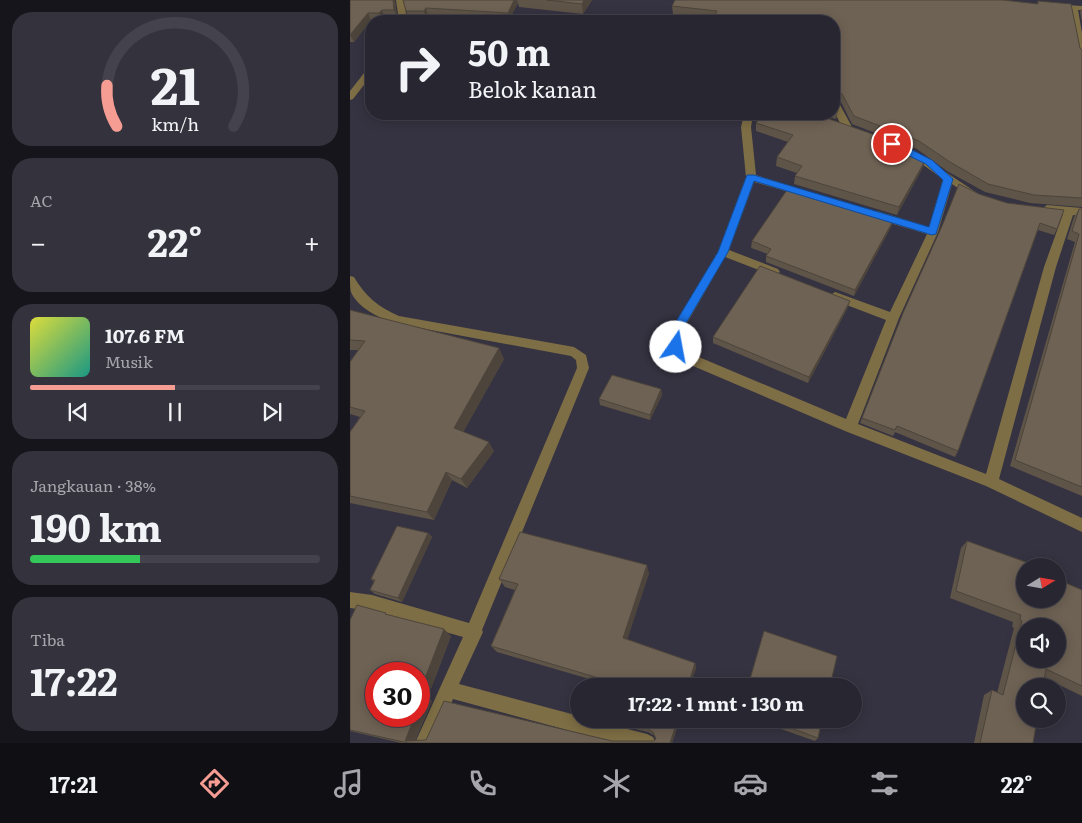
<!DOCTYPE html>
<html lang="id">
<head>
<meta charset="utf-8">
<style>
	body { margin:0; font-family:Literata,serif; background:#34323d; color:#f1f3f6; height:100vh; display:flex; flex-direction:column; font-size:19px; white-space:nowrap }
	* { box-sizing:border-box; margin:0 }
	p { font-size:16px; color:#a5a5ab }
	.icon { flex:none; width:28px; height:28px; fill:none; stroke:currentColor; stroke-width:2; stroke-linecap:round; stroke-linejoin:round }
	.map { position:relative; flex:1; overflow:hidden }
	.drawer { display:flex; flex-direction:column; gap:12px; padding:12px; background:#16151b; width:350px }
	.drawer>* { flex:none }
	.guide { position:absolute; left:15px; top:15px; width:475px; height:105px; border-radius:20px; box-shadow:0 2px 12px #0003,0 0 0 1px #44434d; background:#282631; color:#f1f3f6; overflow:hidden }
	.needle { width:32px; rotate:79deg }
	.buttons { position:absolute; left:666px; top:558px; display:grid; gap:10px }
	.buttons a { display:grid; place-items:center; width:50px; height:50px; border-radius:50%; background:#282631; box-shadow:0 2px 12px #0003,0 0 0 1px #44434d; font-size:25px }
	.speed { position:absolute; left:15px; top:662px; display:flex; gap:10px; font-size:25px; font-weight:700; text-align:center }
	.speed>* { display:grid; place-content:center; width:65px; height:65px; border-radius:50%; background:#282631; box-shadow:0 2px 12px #0003,0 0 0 1px #44434d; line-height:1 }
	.speed .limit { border:8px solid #d22; background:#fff; color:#111 }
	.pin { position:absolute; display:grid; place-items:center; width:42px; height:42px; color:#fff; margin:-21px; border:2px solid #fff; border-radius:50%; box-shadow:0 1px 5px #0007 }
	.me { position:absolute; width:55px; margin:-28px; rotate:12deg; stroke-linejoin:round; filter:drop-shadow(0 0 4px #0008) }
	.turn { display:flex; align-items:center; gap:18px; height:105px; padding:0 20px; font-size:22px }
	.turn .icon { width:65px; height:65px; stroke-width:2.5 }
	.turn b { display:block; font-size:35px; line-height:42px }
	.big { font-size:38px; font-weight:700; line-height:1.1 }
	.drawer .tile { flex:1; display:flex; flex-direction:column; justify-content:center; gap:8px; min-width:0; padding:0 18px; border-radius:20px; background:#34323d }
	.drawer .dial { align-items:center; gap:0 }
	.dial svg { height:130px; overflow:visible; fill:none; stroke:#44434d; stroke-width:7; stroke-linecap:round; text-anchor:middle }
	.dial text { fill:#f1f3f6; stroke:none }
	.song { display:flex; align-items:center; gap:15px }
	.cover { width:60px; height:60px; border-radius:8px; background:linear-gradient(135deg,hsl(60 70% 55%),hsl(170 70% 35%)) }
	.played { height:5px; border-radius:2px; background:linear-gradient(90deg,#f59c93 50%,#44434d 50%) }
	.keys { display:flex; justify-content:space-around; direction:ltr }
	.heat { display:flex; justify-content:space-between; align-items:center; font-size:28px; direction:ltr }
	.charge { height:8px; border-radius:4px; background:linear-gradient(90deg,#34c759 38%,#44434d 0) }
	.trip { position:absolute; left:220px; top:678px; width:292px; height:50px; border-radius:25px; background:#282631; box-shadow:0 2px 12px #0003,0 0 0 1px #44434d; font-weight:700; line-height:50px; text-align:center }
	.tab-bar { display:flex; height:80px; justify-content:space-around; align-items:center; background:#100f14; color:#a5a5ab }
	.tab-bar .icon { width:35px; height:35px }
	.tab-bar .on { color:#f59c93 }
	.tab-bar b { font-size:22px; color:#f1f3f6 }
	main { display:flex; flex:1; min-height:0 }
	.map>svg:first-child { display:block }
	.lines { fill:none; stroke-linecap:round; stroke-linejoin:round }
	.minor { fill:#7e6e45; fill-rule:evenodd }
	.wall { fill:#5f5448 }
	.shaded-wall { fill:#4d453b }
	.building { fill:#6e6254; stroke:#4d453b; fill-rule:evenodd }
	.route { fill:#1a73e8; stroke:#114b97 }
</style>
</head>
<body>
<main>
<section class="drawer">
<div class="tile dial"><svg viewBox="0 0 100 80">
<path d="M14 69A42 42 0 1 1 86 69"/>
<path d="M14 69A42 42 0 0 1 8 44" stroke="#f59c93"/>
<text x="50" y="56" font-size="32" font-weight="700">21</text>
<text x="50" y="72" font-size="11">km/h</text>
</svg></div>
<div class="tile"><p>AC</p>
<div class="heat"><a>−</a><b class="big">22°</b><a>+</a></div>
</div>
<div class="tile">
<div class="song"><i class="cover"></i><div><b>107.6 FM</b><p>Musik</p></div></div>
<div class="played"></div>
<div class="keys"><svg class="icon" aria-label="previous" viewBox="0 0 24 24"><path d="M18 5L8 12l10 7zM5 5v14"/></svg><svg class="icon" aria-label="pause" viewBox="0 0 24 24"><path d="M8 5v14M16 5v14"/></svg><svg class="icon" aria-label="next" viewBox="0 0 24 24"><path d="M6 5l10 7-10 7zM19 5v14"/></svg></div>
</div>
<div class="tile"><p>Jangkauan · 38%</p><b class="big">190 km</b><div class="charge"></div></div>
<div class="tile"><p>Tiba</p><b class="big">17:22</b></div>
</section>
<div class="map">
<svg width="732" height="743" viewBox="0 0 732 743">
	<rect width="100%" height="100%" fill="#353341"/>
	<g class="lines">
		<!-- minor -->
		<path class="minor" d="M 46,0 L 54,0 L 57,21 L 49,21 Z
			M 702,4 L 732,6 L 732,10 L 728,10 L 732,33 L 732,59 L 728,56 L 719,9 L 702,8 Z
			M 21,67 L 21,76 L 3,99 L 0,100 L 0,91 L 18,68 Z
			M 484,100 L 489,103 L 502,127 L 500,129 L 494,129 L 492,127 L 484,111 Z
			M 394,114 L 403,114 L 401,127 L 406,175 L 457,191 L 458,193 L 453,196 L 404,182 L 379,250 L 428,269 L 430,272 L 424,276 L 375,257 L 333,330 L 331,346 L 337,352 L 496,419 L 536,320 L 481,299 L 479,296 L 485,292 L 540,312 L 577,234 L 523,218 L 522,215 L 527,211 L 579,227 L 593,179 L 555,152 L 557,150 L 563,150 L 627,193 L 626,195 L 618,195 L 602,184 L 588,232 L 549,318 L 508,424 L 636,474 L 694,267 L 713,214 L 697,213 L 692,209 L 697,205 L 732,208 L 732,216 L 723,215 L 706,267 L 649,479 L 732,518 L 732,532 L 636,486 L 495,431 L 329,360 L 319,347 L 321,330 L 368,252 L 396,177 L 391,127 Z
			M 0,276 L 4,277 C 15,296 28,307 49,316 L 224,347 L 236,355 L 239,368 L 132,630 L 133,632 L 109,684 L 229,716 L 229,719 L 238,719 L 297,734 L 303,737 L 306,743 L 265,743 L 103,699 L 83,743 L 65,743 L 113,637 L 22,611 L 0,608 L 0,592 L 22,595 L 119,623 L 227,368 L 226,360 L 221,356 L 43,323 C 28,317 8,308 1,292 C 0,288 0,281 0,276 Z"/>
	</g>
	<!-- wall -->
	<path class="wall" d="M 0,0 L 45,0 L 47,17 L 35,17 L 32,20 L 21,20 L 4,42 L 0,42 Z
		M 53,0 L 242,0 L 233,14 L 169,7 L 168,3 L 159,20 L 78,15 L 76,19 L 58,18 Z
		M 688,1 L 732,50 L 732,207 L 680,203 L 635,192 L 597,171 L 567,149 L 502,124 L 491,102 L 484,98 L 484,21 L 363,19 L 323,14 L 322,6 L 687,4 Z
		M 732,8 L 732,22 L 730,12 Z
		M 484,103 L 488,111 L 486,119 L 467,114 L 484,114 Z
		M 406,123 L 573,167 L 547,215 L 444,184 L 445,176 L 447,173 L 426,166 L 427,157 L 438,142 L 406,131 Z
		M 629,194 L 707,229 L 704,235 L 688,230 L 608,451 L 605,457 L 545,432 L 543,436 L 510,423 L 512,418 Z
		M 729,209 L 732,209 L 732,496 L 660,466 L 725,242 L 717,239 L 724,217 Z
		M 544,219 L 542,225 L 504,296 L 416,262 L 416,256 L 418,254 L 401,248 L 402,241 Z
		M 498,307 L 458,383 L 363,343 L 363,337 Z
		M 0,310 L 154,359 L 113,432 L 144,451 L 117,488 L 102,480 L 84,520 L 0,503 L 0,432 L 10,417 L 0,414 L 0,362 L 8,350 L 0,350 Z
		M 311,389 L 312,395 L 300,420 L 250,405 L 249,399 Z
		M 78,533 L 82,537 L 52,602 L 25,594 L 20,590 L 24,582 L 21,579 Z
		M 617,541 L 683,565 L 684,563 L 709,580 L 732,590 L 732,696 L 695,678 L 683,743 L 624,743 L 634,695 L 642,690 L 647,693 L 664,628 L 662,627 L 663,622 L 600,598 L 611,548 Z
		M 299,573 L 277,639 L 345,663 L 346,669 L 260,685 L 147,652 L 141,646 L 165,590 L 155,587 L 149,579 Z
		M 39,616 L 101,636 L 77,699 L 82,701 L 65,741 L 304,741 L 306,739 L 305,736 L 298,732 L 252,721 L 250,719 L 330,719 L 322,743 L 51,743 L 0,731 L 0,620 Z
		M 403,719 L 472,719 L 468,738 L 465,741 Z"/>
	<!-- shaded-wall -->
	<path class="shaded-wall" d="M 43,0 L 45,0 L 47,17 L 44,10 Z
		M 164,0 L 167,0 L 168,3 L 159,20 L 158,13 Z
		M 234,0 L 242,0 L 233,14 L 232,4 Z
		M 76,8 L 78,15 L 76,19 L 74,11 Z
		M 32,10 L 35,17 L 32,20 L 29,13 Z
		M 18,13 L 21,20 L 4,42 L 0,35 Z
		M 576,159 L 573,167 L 547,215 L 549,207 Z
		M 544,219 L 542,225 L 504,296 L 505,290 Z
		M 500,301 L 498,307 L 458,383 L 459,377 Z
		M 149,348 L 154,359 L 110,438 L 104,428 Z
		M 311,389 L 312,395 L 300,420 L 300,415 Z
		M 139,442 L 144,451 L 117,488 L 111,479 Z
		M 96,472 L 102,480 L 84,520 L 77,512 Z
		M 78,533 L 82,537 L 52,602 L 48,598 Z
		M 297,565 L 299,573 L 276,644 L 273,638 Z
		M 94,629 L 101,636 L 77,699 L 82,701 L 64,743 L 55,741 L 65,716 L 69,716 L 69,694 Z
		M 345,663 L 346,669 L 340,686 L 338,686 Z
		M 328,719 L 330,719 L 322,743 L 320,743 Z"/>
	<!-- building -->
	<path class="building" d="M 0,0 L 43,0 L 44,10 L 32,10 L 29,13 L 18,13 L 0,35 Z
		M 53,0 L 164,0 L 158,13 L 76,8 L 74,11 L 56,11 Z
		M 197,0 L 234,0 L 232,4 Z
		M 325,0 L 653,0 L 688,4 L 688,1 L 721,4 L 730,48 L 732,50 L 732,198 L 684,195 L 638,184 L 600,162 L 569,141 L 504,116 L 492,94 L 485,90 L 484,100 L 484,21 L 362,21 L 367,11 L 322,6 Z
		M 484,103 L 488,111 L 484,110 Z
		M 413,114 L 465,114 L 554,145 L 576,159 L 549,207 L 445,176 L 452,166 L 427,157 L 443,135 L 406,123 Z
		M 609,184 L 629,194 L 657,203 L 714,210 L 707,229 L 690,223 L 608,451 L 547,426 L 545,430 L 512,418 L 553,313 L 592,226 Z
		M 439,187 L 544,219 L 505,290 L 416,256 L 421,249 L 402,241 Z
		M 729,209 L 732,209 L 732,487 L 665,460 L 729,234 L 722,231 Z
		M 410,266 L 500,301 L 459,377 L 363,337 Z
		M 0,310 L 149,348 L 104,428 L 139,442 L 111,479 L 96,472 L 77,512 L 0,496 L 0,432 L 15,411 L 0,407 L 0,362 L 15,341 L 0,340 Z
		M 262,375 L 311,389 L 300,415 L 249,399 Z
		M 47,526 L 78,533 L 48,598 L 20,590 L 25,580 L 21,579 Z
		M 170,532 L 297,565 L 273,638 L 345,663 L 338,686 L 260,686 L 262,682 L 141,646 L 168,584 L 149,579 Z
		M 617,541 L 684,565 L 684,563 L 691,566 L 675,566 L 675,599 L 708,599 L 708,573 L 710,575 L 709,580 L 732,590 L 732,686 L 696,669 L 693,686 L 675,686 L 675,719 L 687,719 L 683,743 L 630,743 L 642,690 L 653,695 L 672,621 L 670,620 L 671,615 L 606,591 ZM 675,626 L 708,626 L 708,659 L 675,659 Z
		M 7,605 L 36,613 L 35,614 L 94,629 L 69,694 L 69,674 L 26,674 L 26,716 L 65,716 L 55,741 L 76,740 L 94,701 L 262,741 L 304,741 L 306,739 L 303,732 L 296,728 L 258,719 L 328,719 L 320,743 L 58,743 L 0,730 L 0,620 Z
		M 414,631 L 487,656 L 480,686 L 398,686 Z
		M 69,696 L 74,697 L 69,708 Z
		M 416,719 L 472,719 L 468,738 Z"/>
	<!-- route -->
	<path class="route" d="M 539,142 L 546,142 L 582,160 L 603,179 L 586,234 L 582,235 L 404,181 L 378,252 L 332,330 L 329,350 L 322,350 L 320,347 L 321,330 L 368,252 L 397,175 L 404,175 L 579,227 L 593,180 L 576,164 L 539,146 Z"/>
</svg>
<div class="buttons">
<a><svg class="needle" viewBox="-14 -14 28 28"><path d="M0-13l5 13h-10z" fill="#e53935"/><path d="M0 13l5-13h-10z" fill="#a5a5ab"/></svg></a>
<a><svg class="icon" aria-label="sound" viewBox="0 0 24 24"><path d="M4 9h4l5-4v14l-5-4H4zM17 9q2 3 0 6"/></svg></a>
<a><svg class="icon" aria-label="search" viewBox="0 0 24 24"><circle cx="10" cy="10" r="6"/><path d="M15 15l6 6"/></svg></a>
</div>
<div class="speed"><div class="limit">30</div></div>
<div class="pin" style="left:542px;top:144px;background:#d93025"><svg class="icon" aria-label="arrive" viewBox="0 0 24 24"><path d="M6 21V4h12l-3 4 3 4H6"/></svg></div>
<svg class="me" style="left:326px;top:347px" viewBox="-20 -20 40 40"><circle r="19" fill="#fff"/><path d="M0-13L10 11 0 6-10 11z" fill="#1a73e8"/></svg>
<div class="trip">17:22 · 1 mnt · 130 m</div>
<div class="guide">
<div class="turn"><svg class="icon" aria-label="right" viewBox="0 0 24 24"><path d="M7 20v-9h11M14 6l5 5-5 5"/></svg><div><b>50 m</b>Belok kanan</div></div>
</div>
</div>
</main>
<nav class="tab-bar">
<b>17:21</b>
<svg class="icon on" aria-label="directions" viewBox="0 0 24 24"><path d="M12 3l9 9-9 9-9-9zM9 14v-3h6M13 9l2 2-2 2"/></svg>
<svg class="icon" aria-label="music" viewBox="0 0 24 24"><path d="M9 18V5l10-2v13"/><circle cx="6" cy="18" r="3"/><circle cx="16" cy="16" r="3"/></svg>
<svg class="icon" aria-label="phone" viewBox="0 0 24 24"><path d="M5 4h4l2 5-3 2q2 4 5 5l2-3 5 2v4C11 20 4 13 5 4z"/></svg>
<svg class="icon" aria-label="climate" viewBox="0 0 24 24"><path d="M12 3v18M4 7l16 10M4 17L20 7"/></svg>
<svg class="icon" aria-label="car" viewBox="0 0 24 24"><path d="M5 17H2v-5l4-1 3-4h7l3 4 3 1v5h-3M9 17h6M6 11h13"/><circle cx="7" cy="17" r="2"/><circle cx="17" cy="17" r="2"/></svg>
<svg class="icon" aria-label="filters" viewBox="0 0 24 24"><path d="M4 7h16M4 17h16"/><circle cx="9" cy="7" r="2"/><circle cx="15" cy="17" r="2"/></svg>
<b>22°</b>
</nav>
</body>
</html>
